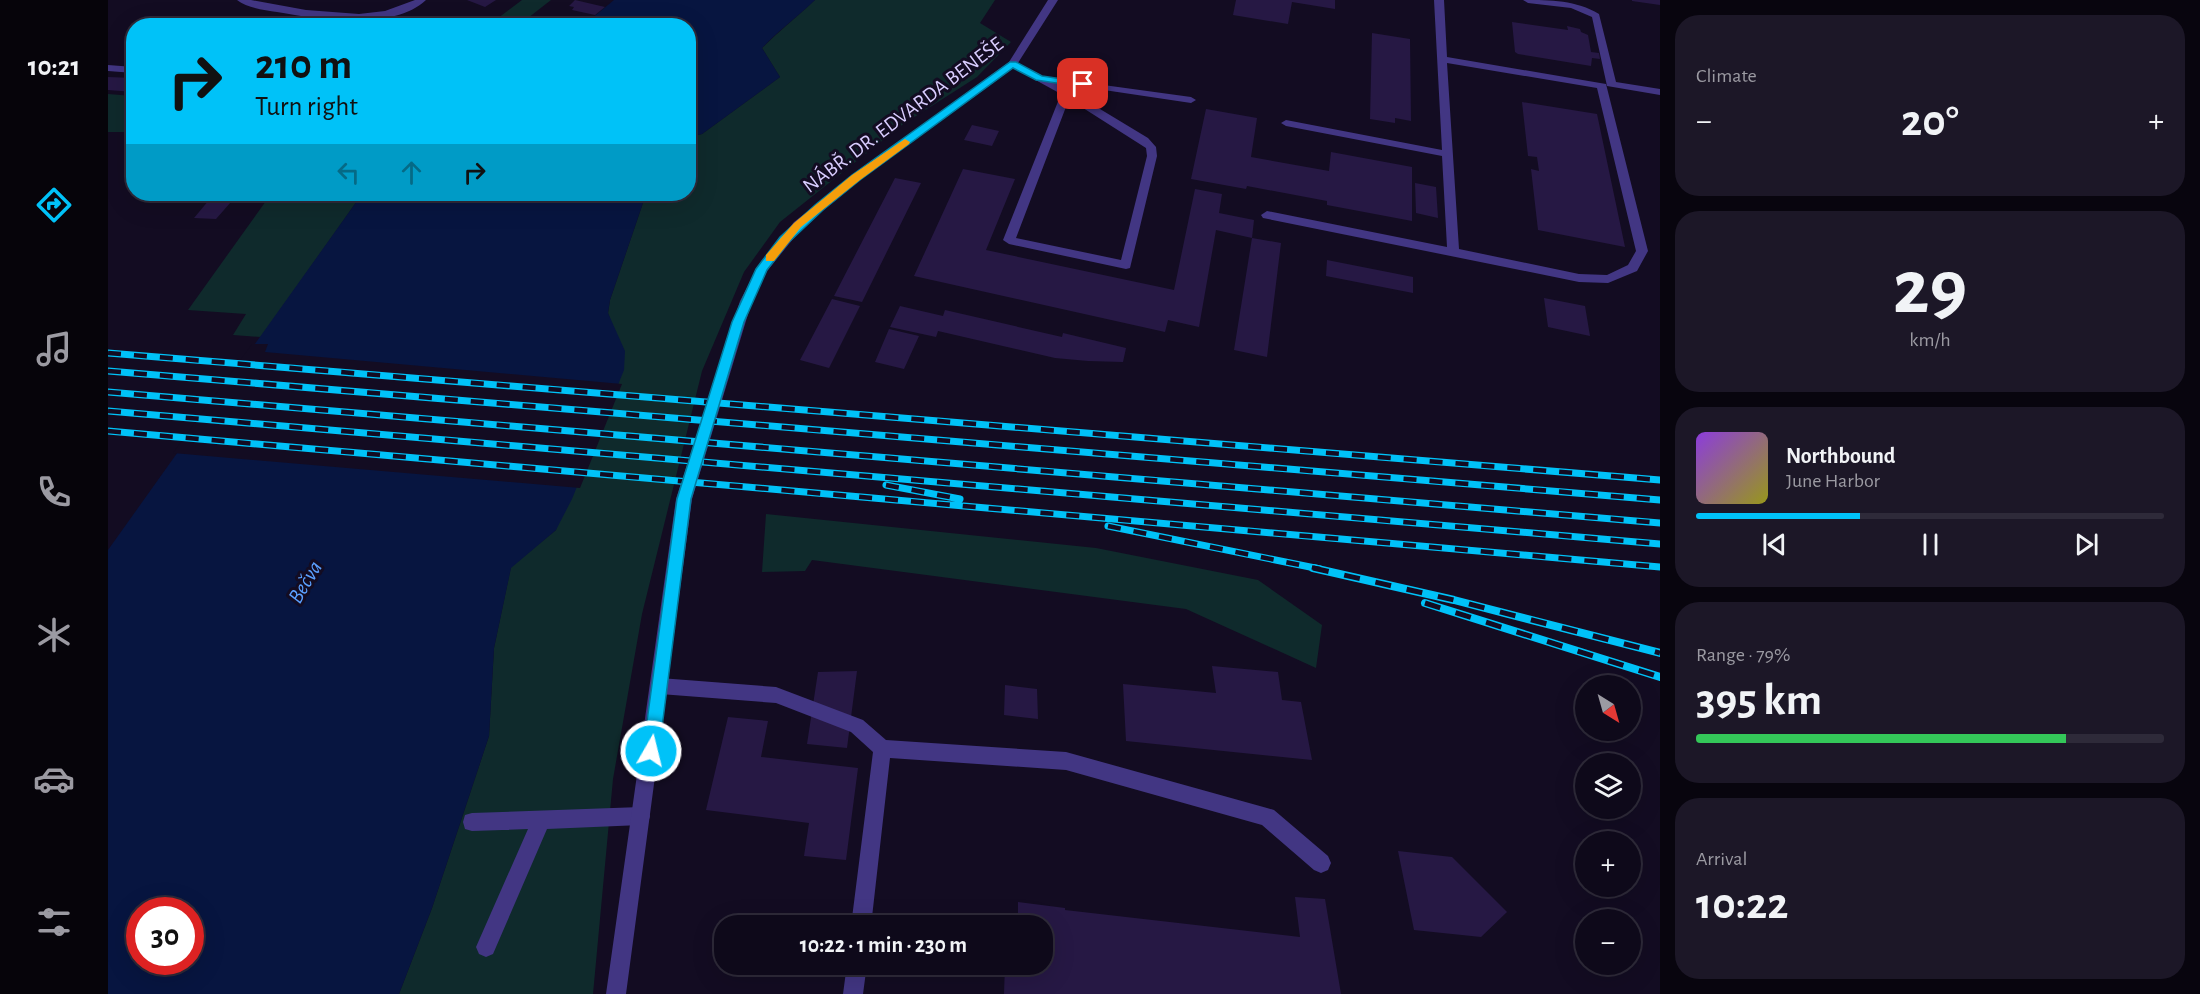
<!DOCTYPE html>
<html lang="en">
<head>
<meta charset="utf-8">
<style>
	body { margin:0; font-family:"Alegreya Sans",sans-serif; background:#1c1727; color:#f1f3f6; height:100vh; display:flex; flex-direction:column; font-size:22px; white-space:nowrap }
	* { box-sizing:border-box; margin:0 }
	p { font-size:20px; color:#9b9aa2 }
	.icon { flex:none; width:33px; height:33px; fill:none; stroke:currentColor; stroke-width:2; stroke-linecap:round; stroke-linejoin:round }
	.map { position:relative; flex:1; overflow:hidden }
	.panel { display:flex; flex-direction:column; gap:15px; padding:15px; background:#08050e; width:540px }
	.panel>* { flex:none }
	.hud { position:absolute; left:18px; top:18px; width:570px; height:183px; border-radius:24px; box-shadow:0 6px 24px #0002,0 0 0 2px #2e2a39; background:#00c2f8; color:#111; overflow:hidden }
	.needle { width:39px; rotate:143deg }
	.controls { position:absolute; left:1467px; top:675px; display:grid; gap:12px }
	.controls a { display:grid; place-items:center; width:66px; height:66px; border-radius:50%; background:#0e091a; box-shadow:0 6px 24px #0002,0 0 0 2px #2e2a39; font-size:30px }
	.speed { position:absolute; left:18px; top:897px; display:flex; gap:12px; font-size:30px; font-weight:700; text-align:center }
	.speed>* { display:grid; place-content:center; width:78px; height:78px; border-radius:50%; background:#0e091a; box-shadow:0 6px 24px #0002,0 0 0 2px #2e2a39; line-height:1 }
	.speed .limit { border:9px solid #d22; background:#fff; color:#111 }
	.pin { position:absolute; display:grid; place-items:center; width:51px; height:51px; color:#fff; margin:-26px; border-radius:12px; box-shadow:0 3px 9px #0006 }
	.me { position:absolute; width:66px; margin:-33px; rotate:8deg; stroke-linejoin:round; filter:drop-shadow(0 0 4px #0008) }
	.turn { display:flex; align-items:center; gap:21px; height:126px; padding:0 30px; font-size:27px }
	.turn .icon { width:78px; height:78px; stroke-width:2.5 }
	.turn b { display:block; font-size:42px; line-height:51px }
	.lanes { display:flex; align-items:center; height:57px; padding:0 30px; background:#0003; justify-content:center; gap:30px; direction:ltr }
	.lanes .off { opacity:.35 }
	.big { font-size:45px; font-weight:700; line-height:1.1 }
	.panel .card { flex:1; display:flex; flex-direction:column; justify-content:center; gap:9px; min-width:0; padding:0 21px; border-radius:24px; background:#1c1727 }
	.panel .dial { align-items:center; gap:0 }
	.dial b { font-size:78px; line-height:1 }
	.song { display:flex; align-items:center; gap:18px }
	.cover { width:72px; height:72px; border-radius:9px; background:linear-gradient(135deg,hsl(270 70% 55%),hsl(60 70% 35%)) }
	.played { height:6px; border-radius:3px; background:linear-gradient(90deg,#00c2f8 35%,#2e2a39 35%) }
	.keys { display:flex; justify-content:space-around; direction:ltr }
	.heat { display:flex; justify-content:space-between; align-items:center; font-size:33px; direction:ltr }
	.charge { height:9px; border-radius:4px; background:linear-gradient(90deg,#34c759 79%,#2e2a39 0) }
	.trip { position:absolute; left:606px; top:915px; width:339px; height:60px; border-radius:24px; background:#0e091a; box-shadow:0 6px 24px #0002,0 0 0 2px #2e2a39; font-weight:700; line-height:60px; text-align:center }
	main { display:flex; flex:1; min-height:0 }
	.menu { display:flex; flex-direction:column; width:108px; justify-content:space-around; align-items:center; background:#06040a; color:#9b9aa2 }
	.menu .icon { width:42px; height:42px }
	.menu .selected { color:#00c2f8 }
	.menu b { font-size:27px; color:#f1f3f6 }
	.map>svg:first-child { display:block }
	.green { fill:#0f2a2c }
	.water { fill:#071540; fill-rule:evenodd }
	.pier { fill:#130c22 }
	.building { fill:#261844 }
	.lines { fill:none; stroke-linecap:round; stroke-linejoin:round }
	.lane { fill:#423683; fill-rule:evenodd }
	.street { fill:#423683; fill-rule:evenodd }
	.rail-far1-casing { stroke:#00c2f8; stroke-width:7 }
	.rail-casing { stroke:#00c2f8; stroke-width:8 }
	.rail-far1 { stroke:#130c22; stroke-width:4.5; stroke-dasharray:13; stroke-linecap:butt }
	.rail { stroke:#130c22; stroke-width:5; stroke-dasharray:16; stroke-linecap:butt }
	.route { fill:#00c2f8; stroke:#007ea1; stroke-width:1.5 }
	.slow { fill:#f59e0b }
	.labels { text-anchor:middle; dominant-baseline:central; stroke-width:6; stroke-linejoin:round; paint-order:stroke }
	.street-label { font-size:21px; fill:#d9cdff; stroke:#130c22 }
	.water-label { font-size:22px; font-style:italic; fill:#5ba0ff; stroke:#130c22 }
</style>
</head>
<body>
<main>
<nav class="menu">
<b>10:21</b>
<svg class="icon selected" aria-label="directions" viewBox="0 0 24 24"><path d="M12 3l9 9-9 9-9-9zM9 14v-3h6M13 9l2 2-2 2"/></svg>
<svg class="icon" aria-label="music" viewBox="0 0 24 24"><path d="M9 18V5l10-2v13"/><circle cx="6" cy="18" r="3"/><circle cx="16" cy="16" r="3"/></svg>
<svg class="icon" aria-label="phone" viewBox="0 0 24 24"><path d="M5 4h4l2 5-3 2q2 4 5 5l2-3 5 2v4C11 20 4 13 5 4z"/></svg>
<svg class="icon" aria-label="climate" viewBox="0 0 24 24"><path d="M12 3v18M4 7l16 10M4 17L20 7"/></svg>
<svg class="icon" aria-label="car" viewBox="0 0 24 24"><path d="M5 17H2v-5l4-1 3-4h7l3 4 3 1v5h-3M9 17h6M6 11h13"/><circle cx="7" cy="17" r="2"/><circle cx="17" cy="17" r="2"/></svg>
<svg class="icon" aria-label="filters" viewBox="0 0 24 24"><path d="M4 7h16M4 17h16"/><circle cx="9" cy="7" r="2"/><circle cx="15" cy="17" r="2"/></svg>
</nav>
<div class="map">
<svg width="1552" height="994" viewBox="0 0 1552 994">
	<rect width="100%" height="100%" fill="#130c22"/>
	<!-- green -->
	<path class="green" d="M 414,0 L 443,0 L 411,25 L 381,25 Z
		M 707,0 L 887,0 L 872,23 L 903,42 L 869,77 L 794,125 L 672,222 L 636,272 L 594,371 L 534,614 L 505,779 L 485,994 L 291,994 L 324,908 L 381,736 L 386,648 L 403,567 L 448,530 L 504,324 L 500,313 L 502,300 L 538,194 L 580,194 L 581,137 L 594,134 L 672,77 L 654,48 C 671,31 689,17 707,0 Z
		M 0,94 L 25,96 L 25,132 L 0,132 Z
		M 163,194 L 254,194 L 153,337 L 125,335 L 138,314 L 80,310 Z
		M 658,514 L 988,548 L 1150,580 L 1214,625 L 1208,668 L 1078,609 L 704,560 L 697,571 L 654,572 Z"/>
	<!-- water -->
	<path class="water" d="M 506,0 L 707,0 C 689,17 671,30 654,48 L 672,77 L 594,134 L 581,137 L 580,26 L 468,25 L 477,24 Z
		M 254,194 L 538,194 L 502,300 L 500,313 L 517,351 L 516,370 L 464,499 L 448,530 L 403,568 L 386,648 L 381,736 L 324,908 L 291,994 L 0,994 L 0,550 ZM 32,910 L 82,910 L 82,962 L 32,962 Z"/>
	<!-- pier -->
	<path class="pier" d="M 144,344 L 160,344 L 157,352 L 514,384 L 472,488 L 65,453 Z"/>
	<!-- building -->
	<path class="building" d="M 359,0 L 388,0 L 377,7 Z
		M 467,0 L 497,7 L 487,15 L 464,10 L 466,7 L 461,6 Z
		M 1128,0 L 1227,0 L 1227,9 L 1184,2 L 1180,24 L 1125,15 Z
		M 1524,0 L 1552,0 L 1552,5 L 1524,1 Z
		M 1404,22 L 1460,30 L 1459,26 L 1472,29 L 1473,32 L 1480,35 L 1483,52 L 1491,53 L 1492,59 L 1484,58 L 1483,66 L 1410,54 L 1407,52 Z
		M 1264,33 L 1302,39 L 1303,121 L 1287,118 L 1287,123 L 1262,119 Z
		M 0,77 L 26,78 L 26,92 L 0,90 Z
		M 1414,102 L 1489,114 L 1517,247 L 1430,230 L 1423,169 L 1431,171 L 1429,157 L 1420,156 Z
		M 1098,109 L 1149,118 L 1143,157 L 1221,171 L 1223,152 L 1304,167 L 1304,221 L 1219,205 L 1219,201 L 1139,186 L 1138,189 L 1083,179 Z
		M 864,125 L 891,131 L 884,146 L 856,140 Z
		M 855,169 L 907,179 L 878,250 L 1066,290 L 1087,189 L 1114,194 L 1111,213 L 1146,220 L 1144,238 L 1108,230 L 1091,327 L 1060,320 L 1057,332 L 806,276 Z
		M 787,178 L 813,183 L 754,302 L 726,296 Z
		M 1307,183 L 1328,187 L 1330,218 L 1308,213 Z
		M 101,200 L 123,202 L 108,219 L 86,218 Z
		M 1144,238 L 1173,243 L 1159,357 L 1126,350 Z
		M 1219,260 L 1305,277 L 1305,293 L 1218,276 Z
		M 1436,298 L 1477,306 L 1482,336 L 1440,327 Z
		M 724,299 L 752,306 L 721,368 L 692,360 Z
		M 792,306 L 835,316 L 837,310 L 954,337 L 955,333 L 1018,348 L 1015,362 L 980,361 L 947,358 L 830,331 L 828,337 L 782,327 Z
		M 781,329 L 811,336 L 796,369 L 767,362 Z
		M 1104,666 L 1170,672 L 1174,700 L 1193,702 L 1204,760 L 1018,741 L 1015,684 L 1108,693 Z
		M 749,671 L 739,748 L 699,744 L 710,672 Z
		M 897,685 L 929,689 L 930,719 L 896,715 Z
		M 620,717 L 660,721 L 653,757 L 750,768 L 738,860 L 696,856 L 701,823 L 598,810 Z
		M 1290,851 L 1344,857 L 1399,912 L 1373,937 L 1306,930 Z
		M 1187,897 L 1217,899 L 1233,994 L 896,994 L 897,964 L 934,964 L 934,926 L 899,926 L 899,923 L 910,924 L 910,902 L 957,908 L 957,910 L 1192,937 Z"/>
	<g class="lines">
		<!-- lane -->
		<path class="lane" d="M 129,0 L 143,0 L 198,10 L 251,14 L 277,11 L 307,0 L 318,0 C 286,31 208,19 169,12 C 156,10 139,8 129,0 Z
			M 1326,0 L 1336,0 L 1339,57 L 1498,84 L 1540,251 L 1529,271 L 1500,283 L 1471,282 L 1155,218 L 1153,215 L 1159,211 L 1339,247 L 1334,156 L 1178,126 L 1173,123 L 1178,120 L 1334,150 ZM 1339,63 L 1489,88 L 1528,251 L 1520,265 L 1499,275 L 1471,274 L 1351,249 Z
			M 1415,0 C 1442,0 1468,0 1491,14 L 1508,82 L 1552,89 L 1552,95 L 1499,86 L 1484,17 L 1463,8 L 1420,3 Z
			M 902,62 L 908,62 L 937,77 L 1083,97 L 1088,100 L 1083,103 L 949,83 L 1040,138 L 1048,147 L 1049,156 L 1022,268 L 1018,269 L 901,244 L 895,240 L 953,94 L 902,66 ZM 961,99 L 1038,148 L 1039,156 L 1013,260 L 908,238 Z
			M 0,65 L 26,67 L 26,73 L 0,71 Z
			M 552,678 L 668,687 L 755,720 L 778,740 L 958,752 L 1159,808 L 1166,810 L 1220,856 L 1223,863 L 1220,870 L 1213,873 L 1206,870 L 1154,825 L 958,770 L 782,758 L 763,926 L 743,926 L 765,752 L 743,732 L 668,703 L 552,694 L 546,692 L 543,686 L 546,680 Z
			M 533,807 L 540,809 L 542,816 L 540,823 L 533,825 L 439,829 L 385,954 L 378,957 L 371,954 L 368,947 L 420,829 L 364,831 L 357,829 L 355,822 L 357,815 L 364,813 Z
			M 739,964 L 759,964 L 755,994 L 735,994 Z"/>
		<!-- street -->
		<path class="street" d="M 940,0 L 950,0 L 908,66 L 752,180 L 694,228 L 659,271 L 644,301 L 584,499 L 518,994 L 498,994 L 568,499 L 632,301 L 650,266 L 686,222 L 744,176 L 901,62 Z"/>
		<defs>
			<path id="rail-far1" d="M 0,353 L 1552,480
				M 0,371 L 1552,500
				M 0,392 L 1552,523
				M 0,411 L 1552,544
				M 0,431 L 1552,567
				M 778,485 L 852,499
				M 1000,526 L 1212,569"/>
			<path id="rail" d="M 1205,568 L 1346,600 L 1552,653
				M 1317,603 L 1552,677"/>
		</defs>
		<!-- rail-far1 casing -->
		<use href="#rail-far1" class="rail-far1-casing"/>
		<!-- rail casing -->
		<use href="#rail" class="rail-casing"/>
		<!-- rail-far1 -->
		<use href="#rail-far1" class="rail-far1"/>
		<!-- rail -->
		<use href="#rail" class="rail"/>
	</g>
	<!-- route -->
	<path class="route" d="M 902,62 L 908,62 L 934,76 L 975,82 L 979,84 L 975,87 L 928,80 L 905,68 L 752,180 L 715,210 L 680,243 L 659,270 L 636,322 L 583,499 L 551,751 L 549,757 L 543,759 L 537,757 L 535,751 L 569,499 L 624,322 L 648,269 L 672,237 L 707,205 L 744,175 Z"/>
	<!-- slow -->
	<path class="slow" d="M 797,139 L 802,142 L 801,144 L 752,180 L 693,227 L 666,261 L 658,261 L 658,255 L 686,223 L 744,175 Z"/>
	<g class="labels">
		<!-- street labels -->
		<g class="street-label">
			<text transform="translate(795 115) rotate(-37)">NÁBŘ. DR. EDVARDA BENEŠE</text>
		</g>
		<!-- water labels -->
		<g class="water-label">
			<text transform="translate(197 582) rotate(-59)">Bečva</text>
		</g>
	</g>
</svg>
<div class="controls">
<a><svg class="needle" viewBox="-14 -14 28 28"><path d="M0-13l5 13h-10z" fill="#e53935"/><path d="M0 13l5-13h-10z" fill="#9b9aa2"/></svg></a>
<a><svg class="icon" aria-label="layers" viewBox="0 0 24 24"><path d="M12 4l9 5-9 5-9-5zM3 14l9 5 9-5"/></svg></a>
<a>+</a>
<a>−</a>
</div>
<div class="speed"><div class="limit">30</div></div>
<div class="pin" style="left:975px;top:84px;background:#d93025"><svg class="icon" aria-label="arrive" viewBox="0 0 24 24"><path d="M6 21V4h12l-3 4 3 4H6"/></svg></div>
<svg class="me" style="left:543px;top:751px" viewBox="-20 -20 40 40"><circle r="17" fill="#00c2f8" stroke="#fff" stroke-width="3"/><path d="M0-11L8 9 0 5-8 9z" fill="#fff"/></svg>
<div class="trip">10:22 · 1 min · 230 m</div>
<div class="hud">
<div class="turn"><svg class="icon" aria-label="right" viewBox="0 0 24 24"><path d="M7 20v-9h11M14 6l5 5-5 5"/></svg><div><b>210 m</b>Turn right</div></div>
<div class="lanes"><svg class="icon off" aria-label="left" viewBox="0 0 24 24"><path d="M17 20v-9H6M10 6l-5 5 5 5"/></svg><svg class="icon off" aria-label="ahead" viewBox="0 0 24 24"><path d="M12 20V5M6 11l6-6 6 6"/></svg><svg class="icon" aria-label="right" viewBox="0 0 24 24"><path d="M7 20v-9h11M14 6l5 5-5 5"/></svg></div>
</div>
</div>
<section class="panel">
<div class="card"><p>Climate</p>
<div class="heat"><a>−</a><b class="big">20°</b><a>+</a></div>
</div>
<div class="card dial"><b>29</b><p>km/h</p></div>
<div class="card">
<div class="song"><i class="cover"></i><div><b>Northbound</b><p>June Harbor</p></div></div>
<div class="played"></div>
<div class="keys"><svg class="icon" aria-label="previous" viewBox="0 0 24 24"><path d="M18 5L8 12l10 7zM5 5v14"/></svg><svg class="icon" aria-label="pause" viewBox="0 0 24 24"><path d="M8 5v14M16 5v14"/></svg><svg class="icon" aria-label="next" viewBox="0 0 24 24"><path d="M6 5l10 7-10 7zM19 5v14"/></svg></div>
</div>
<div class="card"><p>Range · 79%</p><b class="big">395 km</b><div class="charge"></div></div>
<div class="card"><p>Arrival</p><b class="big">10:22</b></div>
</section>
</main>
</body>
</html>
